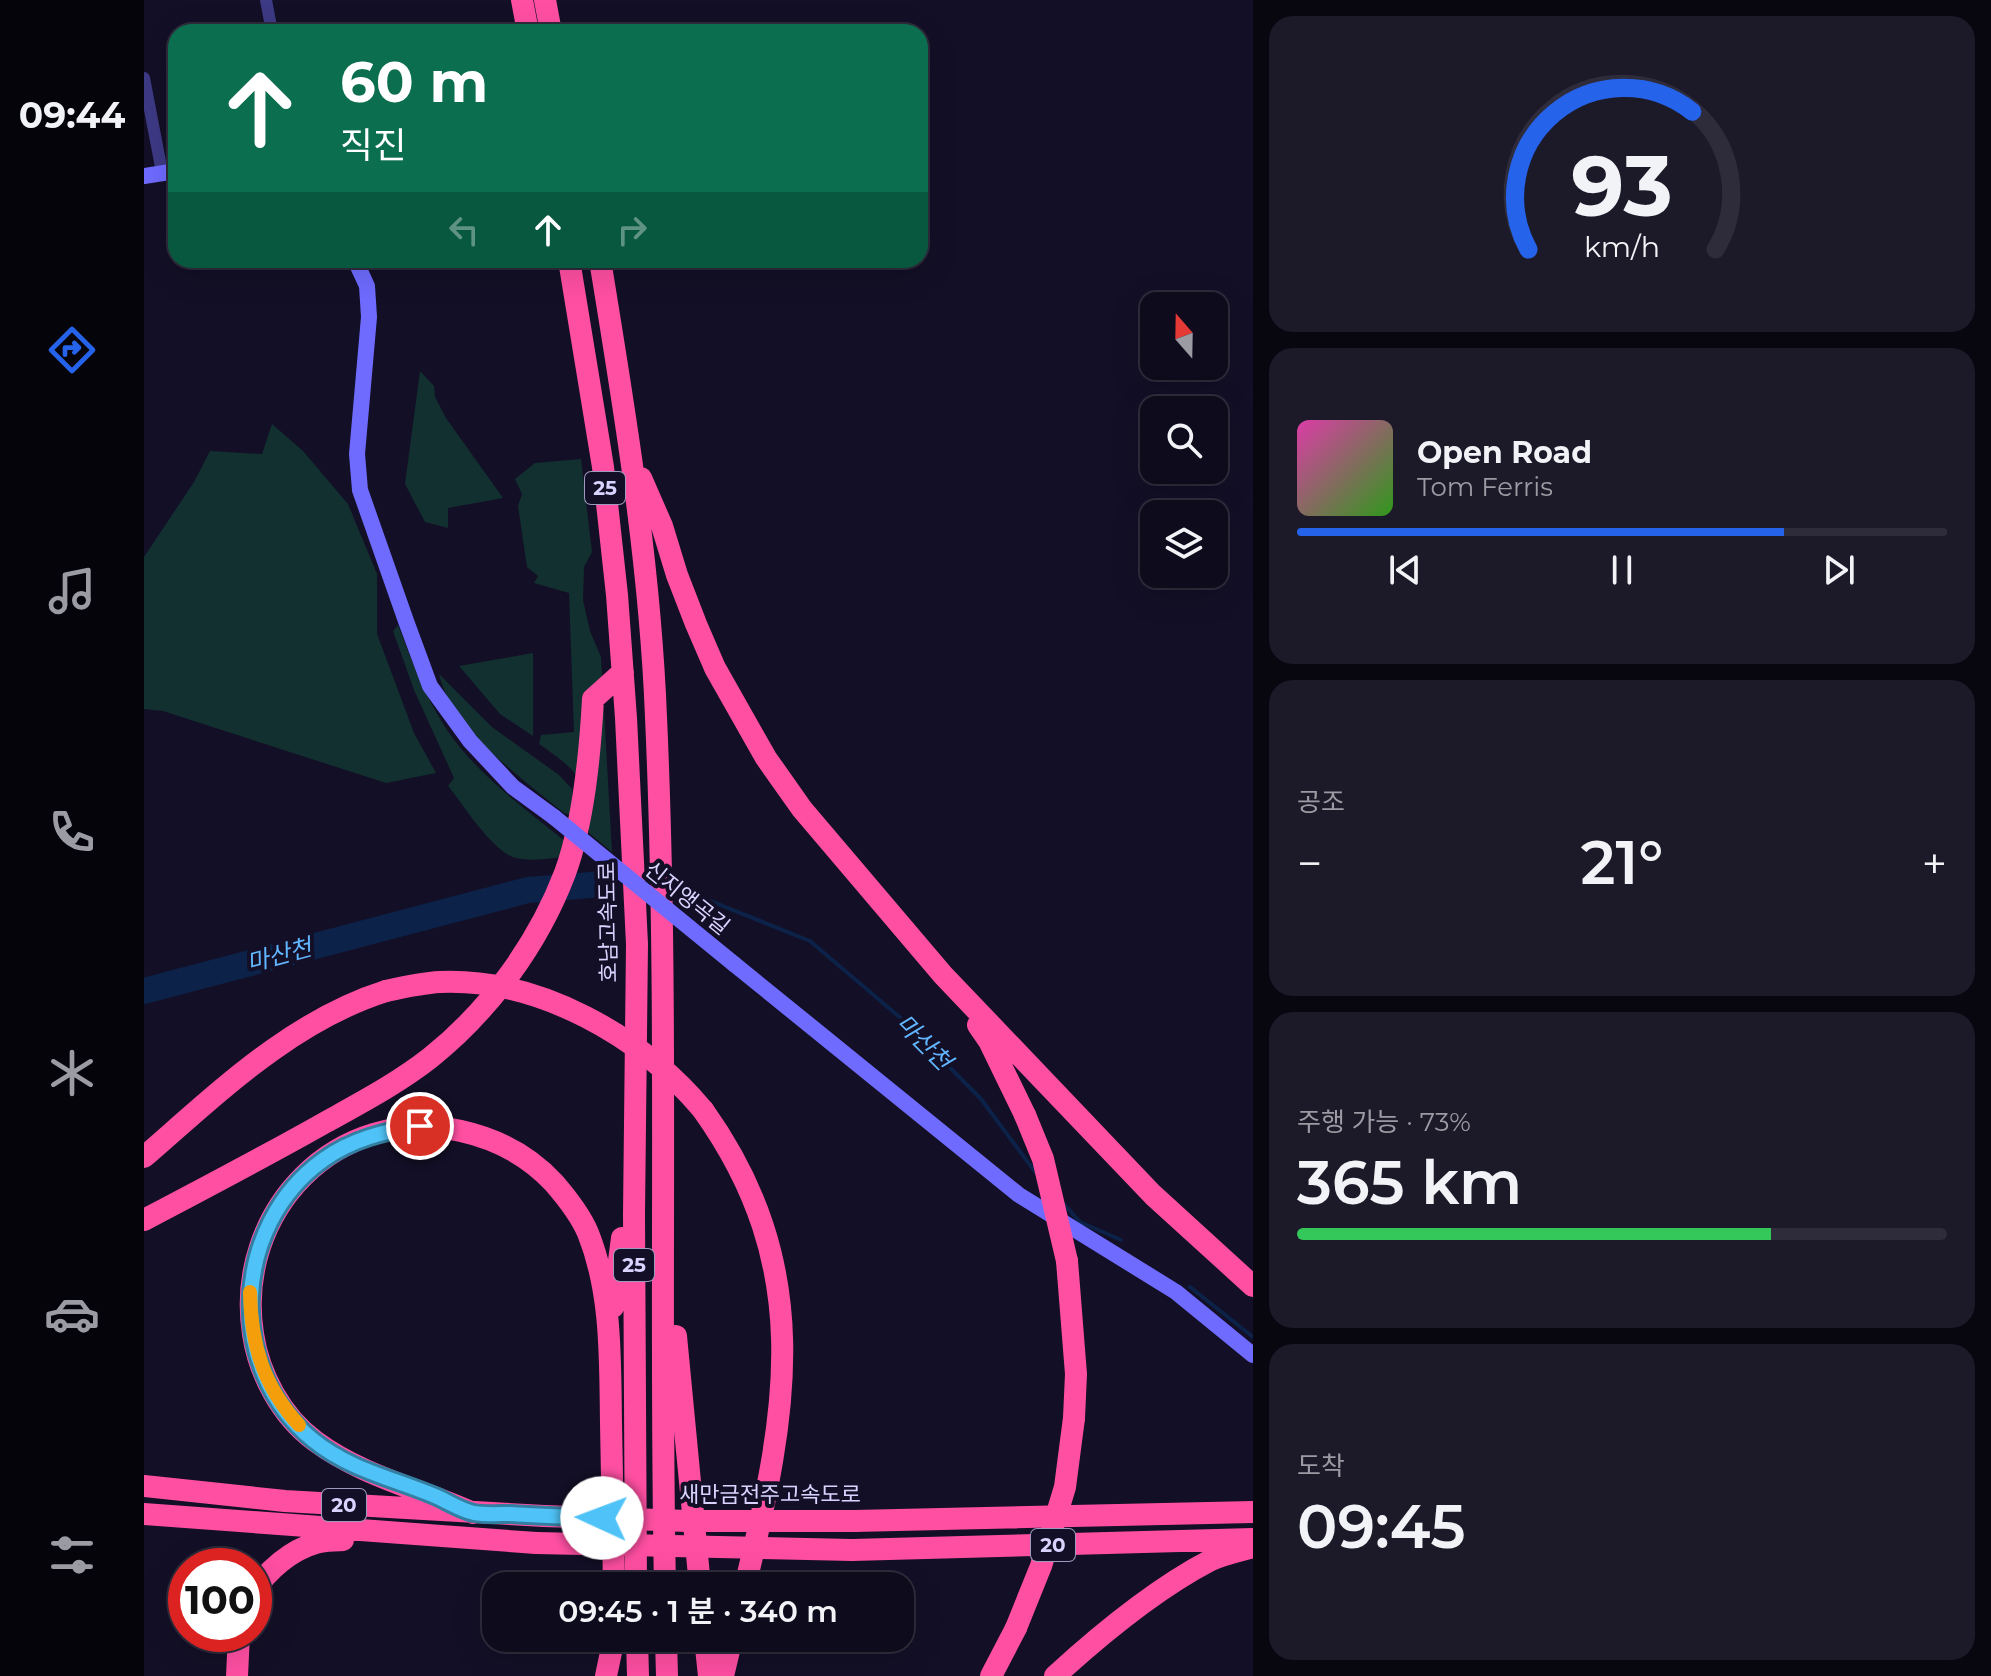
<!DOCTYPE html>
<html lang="ko">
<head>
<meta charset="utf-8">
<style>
	body { margin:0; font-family:Montserrat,"Noto Sans KR",sans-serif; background:#1c1929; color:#f1f3f6; height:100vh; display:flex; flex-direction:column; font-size:30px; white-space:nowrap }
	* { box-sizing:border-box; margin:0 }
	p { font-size:26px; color:#9b9ba3 }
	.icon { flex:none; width:44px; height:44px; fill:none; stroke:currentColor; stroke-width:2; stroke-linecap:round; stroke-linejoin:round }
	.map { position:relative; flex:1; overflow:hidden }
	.side { display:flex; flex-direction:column; gap:16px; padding:16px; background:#08060f; width:738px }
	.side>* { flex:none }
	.banner { position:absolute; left:24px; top:24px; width:760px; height:244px; border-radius:24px; box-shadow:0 8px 32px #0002,0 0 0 2px #2e2b3b; background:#0b6e4f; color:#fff; overflow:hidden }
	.needle { width:52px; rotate:340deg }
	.buttons { position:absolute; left:996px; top:292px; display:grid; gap:16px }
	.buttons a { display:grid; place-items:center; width:88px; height:88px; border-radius:16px; background:#0e0b1c; box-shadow:0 8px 32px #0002,0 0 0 2px #2e2b3b; font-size:40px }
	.speed { position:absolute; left:24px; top:1548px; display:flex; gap:16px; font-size:40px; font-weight:700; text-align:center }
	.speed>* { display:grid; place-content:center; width:104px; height:104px; border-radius:50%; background:#0e0b1c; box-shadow:0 8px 32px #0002,0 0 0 2px #2e2b3b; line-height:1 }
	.speed .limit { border:12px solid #d22; background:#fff; color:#111 }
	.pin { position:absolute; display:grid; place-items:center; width:68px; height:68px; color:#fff; margin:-34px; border:4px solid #fff; border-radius:50%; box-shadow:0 2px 8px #0007 }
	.me { position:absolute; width:88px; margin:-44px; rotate:272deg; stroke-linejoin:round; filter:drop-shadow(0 0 6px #0008) }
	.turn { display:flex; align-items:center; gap:28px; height:168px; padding:0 40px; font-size:36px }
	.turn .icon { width:104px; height:104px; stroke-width:2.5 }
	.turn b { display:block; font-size:56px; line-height:68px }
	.lanes { display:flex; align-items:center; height:76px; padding:0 40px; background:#0003; justify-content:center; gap:40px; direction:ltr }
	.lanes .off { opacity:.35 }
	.big { font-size:60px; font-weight:600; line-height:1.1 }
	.side .tile { flex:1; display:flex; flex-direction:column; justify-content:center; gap:12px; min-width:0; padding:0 28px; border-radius:24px; background:#1c1929 }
	.side .dial { align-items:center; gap:0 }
	.dial svg { height:208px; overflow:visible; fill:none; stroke:#2e2b3b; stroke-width:7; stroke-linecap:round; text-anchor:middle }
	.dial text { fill:#f1f3f6; stroke:none }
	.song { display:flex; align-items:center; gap:24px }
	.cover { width:96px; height:96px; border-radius:12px; background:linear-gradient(135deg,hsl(320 70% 55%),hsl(110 70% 35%)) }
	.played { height:8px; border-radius:4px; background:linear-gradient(90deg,#2563eb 75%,#2e2b3b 75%) }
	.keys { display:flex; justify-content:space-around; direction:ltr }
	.heat { display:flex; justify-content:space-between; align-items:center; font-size:44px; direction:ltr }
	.charge { height:12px; border-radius:6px; background:linear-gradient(90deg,#34c759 73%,#2e2b3b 0) }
	.trip { position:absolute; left:338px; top:1572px; width:432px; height:80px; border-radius:24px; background:#0e0b1c; box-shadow:0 8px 32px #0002,0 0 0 2px #2e2b3b; font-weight:600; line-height:80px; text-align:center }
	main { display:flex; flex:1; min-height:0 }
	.tab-bar { display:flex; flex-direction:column; width:144px; justify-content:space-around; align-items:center; background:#06040b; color:#9b9ba3 }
	.tab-bar .icon { width:56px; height:56px }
	.tab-bar .current { color:#2563eb }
	.tab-bar b { font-size:36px; color:#f1f3f6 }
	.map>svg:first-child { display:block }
	.green { fill:#12302f }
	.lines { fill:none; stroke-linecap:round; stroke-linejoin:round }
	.stream { stroke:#0c2248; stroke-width:4 }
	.river { stroke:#0c2248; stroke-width:26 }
	.street { stroke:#3d3a85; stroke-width:12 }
	.secondary { stroke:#6f6bff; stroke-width:16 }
	.highway { stroke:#ff4fa3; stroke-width:22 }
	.secondary-bridge { stroke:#6f6bff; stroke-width:16 }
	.highway-bridge { stroke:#ff4fa3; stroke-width:22 }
	.route-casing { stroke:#337fa1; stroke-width:20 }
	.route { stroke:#4fc3f7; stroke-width:14 }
	.slow { stroke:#f59e0b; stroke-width:14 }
	.labels { text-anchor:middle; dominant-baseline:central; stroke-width:8; stroke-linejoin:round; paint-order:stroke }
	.shield { fill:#130f26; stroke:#9e99be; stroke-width:2 }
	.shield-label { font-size:20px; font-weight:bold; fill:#d9d4ff }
	.street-label { font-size:22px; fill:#d9d4ff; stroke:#130f26 }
	.water-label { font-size:24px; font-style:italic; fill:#62b6ff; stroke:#130f26 }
</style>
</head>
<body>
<main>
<nav class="tab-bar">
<b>09:44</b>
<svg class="icon current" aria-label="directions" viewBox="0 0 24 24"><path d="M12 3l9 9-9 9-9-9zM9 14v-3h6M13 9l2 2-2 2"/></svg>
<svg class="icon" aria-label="music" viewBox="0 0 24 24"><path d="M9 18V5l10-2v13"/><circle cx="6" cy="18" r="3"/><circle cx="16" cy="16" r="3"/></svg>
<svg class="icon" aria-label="phone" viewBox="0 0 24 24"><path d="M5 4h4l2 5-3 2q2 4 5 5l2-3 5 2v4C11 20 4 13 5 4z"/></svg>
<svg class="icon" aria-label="climate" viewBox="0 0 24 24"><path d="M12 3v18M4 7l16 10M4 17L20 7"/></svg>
<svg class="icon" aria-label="car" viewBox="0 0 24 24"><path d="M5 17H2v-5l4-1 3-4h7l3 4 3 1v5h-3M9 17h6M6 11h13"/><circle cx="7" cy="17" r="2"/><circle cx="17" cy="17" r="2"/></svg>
<svg class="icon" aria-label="filters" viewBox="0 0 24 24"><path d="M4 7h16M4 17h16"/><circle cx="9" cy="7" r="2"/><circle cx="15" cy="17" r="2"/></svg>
</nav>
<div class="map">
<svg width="1109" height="1676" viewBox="0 0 1109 1676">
	<rect width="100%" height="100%" fill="#130f26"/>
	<!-- green -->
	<path class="green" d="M 276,371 L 290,386 L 291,397 L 302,418 L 359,498 L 304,508 L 304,528 L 281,522 L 261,484 Z
		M 128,424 L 159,451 L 204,504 L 233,574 L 233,634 L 270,733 L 292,773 L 242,783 L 19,711 L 0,709 L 0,557 L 50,482 L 66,451 L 118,454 Z
		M 437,459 L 448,552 L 440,567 L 439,600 L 446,631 L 457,657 L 468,852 L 445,833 C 439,778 441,776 395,744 L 397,735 L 430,732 L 425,593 L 390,583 L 394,576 L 383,567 L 374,506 L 378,494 L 371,479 L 391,463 Z
		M 254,625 C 270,667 286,710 315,746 C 347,786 392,816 430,849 L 428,855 C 411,858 389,862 372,858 C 348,852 320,805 304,786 L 310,778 L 270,690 L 249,631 Z
		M 389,653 L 389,736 L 356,714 L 315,666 Z
		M 295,674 L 348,727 L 415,775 L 428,789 L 431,816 L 420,813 C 378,779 307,728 295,674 Z"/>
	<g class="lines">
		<!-- stream -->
		<path class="stream" d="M 544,892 L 666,941 L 759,1020 L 837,1099 L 892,1173
			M 919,1203 L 936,1222 L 977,1240
			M 1046,1287 L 1109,1337"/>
		<!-- river -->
		<path class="river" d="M 0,991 L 384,890 L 459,884"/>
		<!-- street -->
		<path class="street" d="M 122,0 L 128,32
			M 0,78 L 18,172"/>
		<!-- secondary -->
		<path class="secondary" d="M 0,176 L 32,171
			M 211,260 L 223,286 L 225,317 L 213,454 L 216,490 L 262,621 L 286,686 L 326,741 L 369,787 L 410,817
			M 590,964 L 875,1195 L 1032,1292 L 1109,1355"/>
		<!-- highway -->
		<path class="highway" d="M 378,0 L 384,32
			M 401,0 L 407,32
			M 425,260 L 459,467 L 473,595 L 482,718 L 493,944 L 490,1214 L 492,1586
			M 456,260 C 481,412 506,564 512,717 C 525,1007 515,1297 521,1586
			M 497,478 L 518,526 L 533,575 L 552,624 L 571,668 L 622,758 L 658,809 L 799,975 L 1009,1195 L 1109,1286
			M 834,1025 L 845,1041 L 881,1115
			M 559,1110 C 671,1267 644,1410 601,1586
			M 0,1157 C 74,1093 147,1021 242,991
			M 0,1220 C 61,1188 122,1156 182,1122 C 218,1102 254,1083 286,1058 C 345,1011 394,944 421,873 C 440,821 446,754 449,699 L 479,672
			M 923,1261 L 932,1374 L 930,1418
			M 469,1307 L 478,1238
			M 532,1336 L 556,1586
			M 0,1486 L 141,1501 L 400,1516
			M 329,1513 C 276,1489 218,1476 171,1441 C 137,1416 115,1374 109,1334 C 90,1211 193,1104 317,1131 C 353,1139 385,1156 410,1183 C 423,1198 436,1214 444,1233 C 468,1293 466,1359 467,1423 C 468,1477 469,1532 470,1586
			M 0,1514 L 392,1543
			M 710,1521 L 1109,1512
			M 708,1550 L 1109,1539
			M 110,1591 C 124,1570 147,1550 172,1543 C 180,1540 190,1541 199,1540
			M 493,1638 L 494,1676
			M 522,1638 L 523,1676
			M 561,1638 L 565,1676
			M 93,1676 L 95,1634
			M 462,1676 L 470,1638
			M 579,1676 L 588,1638
			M 847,1676 L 872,1628
			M 911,1676 C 958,1633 1011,1589 1067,1560 C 1080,1554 1095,1551 1109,1547"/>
		<!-- secondary-bridge -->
		<path class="secondary-bridge" d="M 410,817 L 590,964"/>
		<!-- highway-bridge -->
		<path class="highway-bridge" d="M 242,991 C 260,987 278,983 296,982 C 395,978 497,1036 559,1110
			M 881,1115 L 899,1159 L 923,1261
			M 400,1516 L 544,1521 L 710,1521
			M 392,1543 L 708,1550
			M 872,1628 L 897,1566 L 921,1487 L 930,1418"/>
	</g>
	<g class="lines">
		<defs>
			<path id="route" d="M 276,1126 C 241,1131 208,1139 179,1160 C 88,1225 81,1369 169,1440 C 206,1470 248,1478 291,1496 C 303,1501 316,1510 330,1513 C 341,1515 355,1514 366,1514 C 397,1516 427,1517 458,1518"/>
		</defs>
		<!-- route casing -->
		<use href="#route" class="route-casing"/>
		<!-- route -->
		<use href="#route" class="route"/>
		<!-- slow -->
		<path class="slow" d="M 106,1292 C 107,1344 119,1386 155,1425"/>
	</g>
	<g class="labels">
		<!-- shield labels -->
		<g class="shield">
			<rect x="441" y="472" width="40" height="32" rx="6"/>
			<rect x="470" y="1249" width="40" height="32" rx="6"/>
			<rect x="178" y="1489" width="44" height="32" rx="6"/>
			<rect x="887" y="1529" width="44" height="32" rx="6"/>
		</g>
		<g class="shield-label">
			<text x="461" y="488">25</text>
			<text x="490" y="1265">25</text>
			<text x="200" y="1505">20</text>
			<text x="909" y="1545">20</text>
		</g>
		<!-- street labels -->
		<g class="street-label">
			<text transform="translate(543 898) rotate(39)">신지앵곡길</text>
			<text transform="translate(464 922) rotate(-91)">호남고속도로</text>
			<text x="626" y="1494">새만금전주고속도로</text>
		</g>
		<!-- water labels -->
		<g class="water-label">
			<text transform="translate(135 955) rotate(-15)">마산천</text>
			<text transform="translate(780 1042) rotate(45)">마산천</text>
		</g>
	</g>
</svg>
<div class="buttons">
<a><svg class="needle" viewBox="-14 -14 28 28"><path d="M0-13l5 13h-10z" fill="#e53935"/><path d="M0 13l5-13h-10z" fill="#9b9ba3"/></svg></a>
<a><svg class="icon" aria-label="search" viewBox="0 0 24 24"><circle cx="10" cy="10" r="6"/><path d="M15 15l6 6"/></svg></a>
<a><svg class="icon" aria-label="layers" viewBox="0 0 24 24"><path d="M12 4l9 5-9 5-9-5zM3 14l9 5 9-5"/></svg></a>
</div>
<div class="speed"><div class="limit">100</div></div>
<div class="pin" style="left:276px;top:1126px;background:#d93025"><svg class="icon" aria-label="arrive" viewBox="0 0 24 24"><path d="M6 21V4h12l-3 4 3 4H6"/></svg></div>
<svg class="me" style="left:458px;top:1518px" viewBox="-20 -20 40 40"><circle r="19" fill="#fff"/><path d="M0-13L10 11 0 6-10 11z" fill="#4fc3f7"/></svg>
<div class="trip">09:45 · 1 분 · 340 m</div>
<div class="banner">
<div class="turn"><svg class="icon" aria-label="ahead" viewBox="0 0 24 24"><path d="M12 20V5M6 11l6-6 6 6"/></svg><div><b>60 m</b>직진</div></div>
<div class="lanes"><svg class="icon off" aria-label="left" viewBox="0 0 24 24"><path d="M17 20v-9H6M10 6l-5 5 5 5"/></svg><svg class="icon" aria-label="ahead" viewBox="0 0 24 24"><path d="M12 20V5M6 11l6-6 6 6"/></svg><svg class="icon off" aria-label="right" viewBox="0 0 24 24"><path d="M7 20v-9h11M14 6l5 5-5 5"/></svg></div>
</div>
</div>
<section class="side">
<div class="tile dial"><svg viewBox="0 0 100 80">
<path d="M14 69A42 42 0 1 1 86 69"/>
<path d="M14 69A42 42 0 0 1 77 16" stroke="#2563eb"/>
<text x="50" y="56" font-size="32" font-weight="700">93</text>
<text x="50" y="72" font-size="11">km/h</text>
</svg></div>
<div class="tile">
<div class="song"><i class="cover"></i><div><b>Open Road</b><p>Tom Ferris</p></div></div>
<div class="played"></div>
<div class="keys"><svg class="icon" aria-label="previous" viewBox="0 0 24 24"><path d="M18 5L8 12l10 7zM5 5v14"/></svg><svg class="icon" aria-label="pause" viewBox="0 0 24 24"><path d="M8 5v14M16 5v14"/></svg><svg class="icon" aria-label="next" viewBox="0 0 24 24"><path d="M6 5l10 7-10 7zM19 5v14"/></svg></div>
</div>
<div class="tile"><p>공조</p>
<div class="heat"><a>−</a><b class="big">21°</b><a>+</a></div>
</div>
<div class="tile"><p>주행 가능 · 73%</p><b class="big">365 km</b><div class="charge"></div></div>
<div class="tile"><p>도착</p><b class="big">09:45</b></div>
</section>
</main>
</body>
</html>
